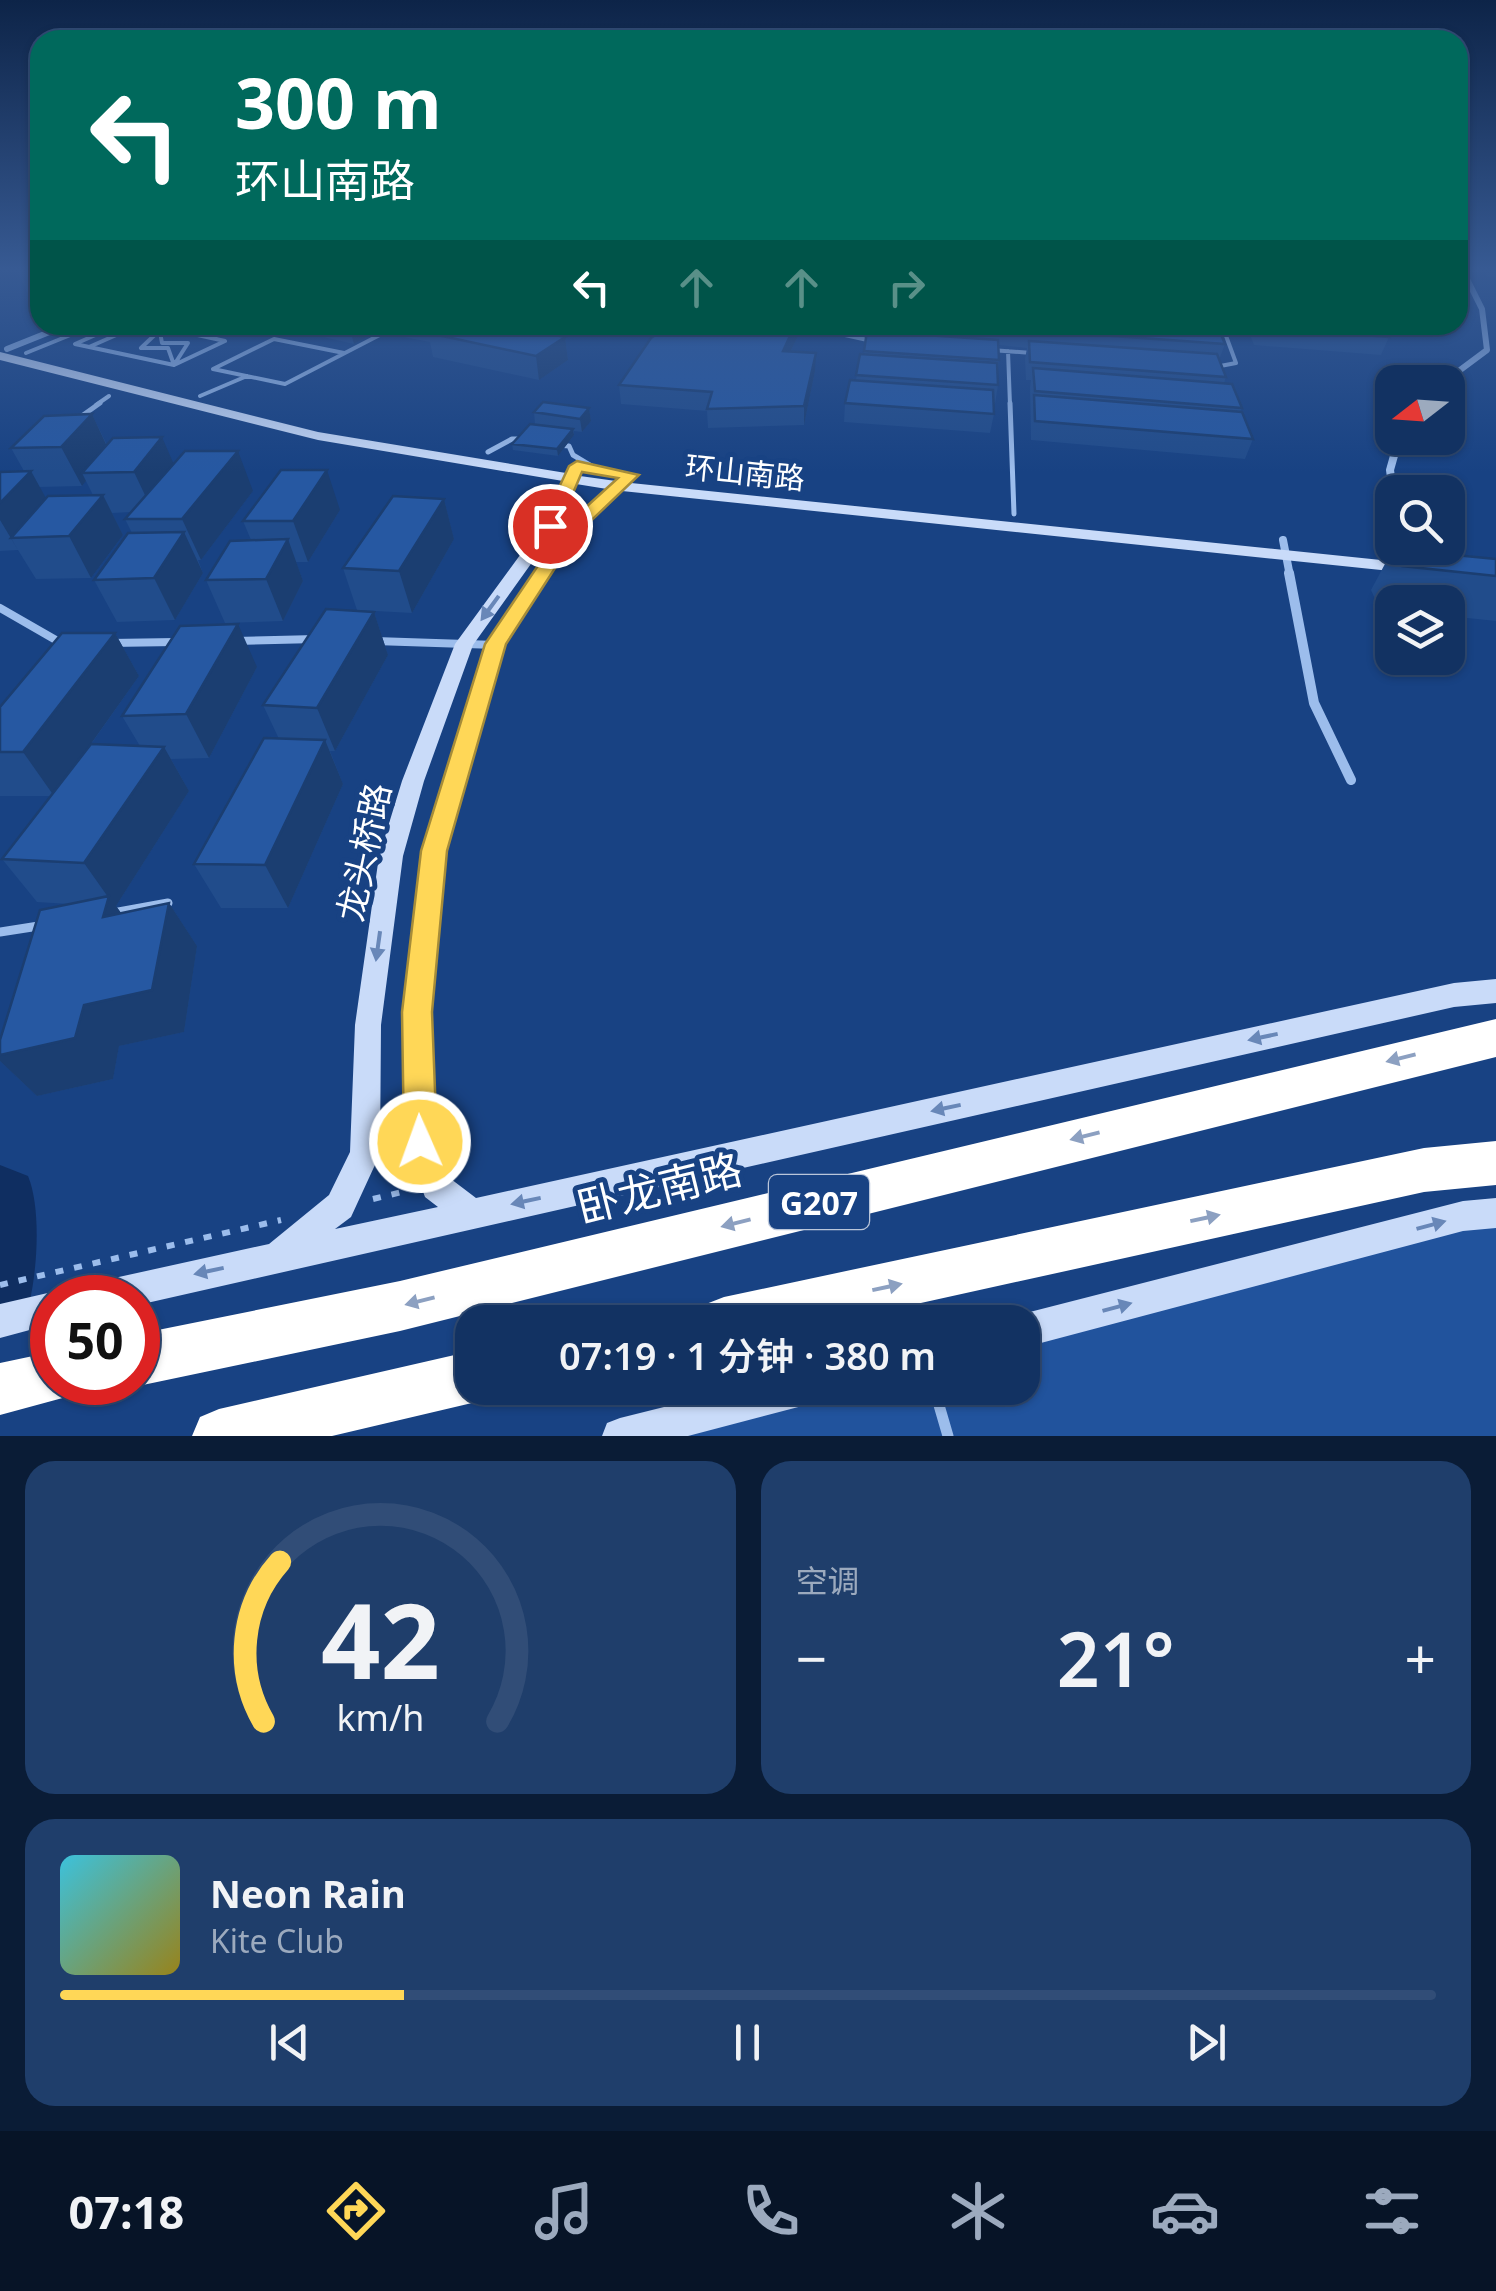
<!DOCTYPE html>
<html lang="zh">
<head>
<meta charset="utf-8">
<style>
	body { margin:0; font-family:"Noto Sans","Noto Sans SC",sans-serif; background:#1f3e6b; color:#f1f3f6; height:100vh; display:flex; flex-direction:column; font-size:38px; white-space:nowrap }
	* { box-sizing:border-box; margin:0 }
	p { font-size:32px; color:#9caabe }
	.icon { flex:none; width:55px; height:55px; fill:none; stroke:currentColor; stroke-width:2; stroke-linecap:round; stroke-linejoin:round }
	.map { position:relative; height:1436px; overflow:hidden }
	.panel { display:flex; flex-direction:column; gap:25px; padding:25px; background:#0a1c36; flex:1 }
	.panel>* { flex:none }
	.hud { position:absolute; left:30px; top:30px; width:1438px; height:305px; border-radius:30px; box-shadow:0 2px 8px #0004,0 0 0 2px #314d77; background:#00695c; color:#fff; overflow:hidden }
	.needle { width:65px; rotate:253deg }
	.fabs { position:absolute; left:1375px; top:365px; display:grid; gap:20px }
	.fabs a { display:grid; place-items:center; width:90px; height:90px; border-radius:20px; background:#123262; box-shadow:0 2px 8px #0004,0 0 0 2px #314d77; font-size:50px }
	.speed { position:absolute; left:30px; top:1275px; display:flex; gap:20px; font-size:50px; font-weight:700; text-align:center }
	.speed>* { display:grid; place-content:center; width:130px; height:130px; border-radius:50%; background:#123262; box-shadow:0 2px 8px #0004,0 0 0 2px #314d77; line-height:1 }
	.speed .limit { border:15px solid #d22; background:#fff; color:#111 }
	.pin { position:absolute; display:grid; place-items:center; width:85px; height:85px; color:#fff; margin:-42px; border:5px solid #fff; border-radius:50%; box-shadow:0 2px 10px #0007 }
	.me { position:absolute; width:110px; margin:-55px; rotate:358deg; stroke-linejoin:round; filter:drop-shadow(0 0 8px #0008) }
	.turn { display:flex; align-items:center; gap:35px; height:210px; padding:0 40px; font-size:45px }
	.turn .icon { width:130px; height:130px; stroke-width:2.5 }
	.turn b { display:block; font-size:70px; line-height:85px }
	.lanes { display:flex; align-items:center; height:95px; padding:0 40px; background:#0003; justify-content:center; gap:50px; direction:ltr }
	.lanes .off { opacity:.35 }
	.big { font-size:75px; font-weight:600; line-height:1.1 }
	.panel .widget { flex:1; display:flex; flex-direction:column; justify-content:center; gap:15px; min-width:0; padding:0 35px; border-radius:30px; background:#1f3e6b }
	.panel .dial { align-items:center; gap:0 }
	.dial svg { height:260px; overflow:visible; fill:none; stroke:#314d77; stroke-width:7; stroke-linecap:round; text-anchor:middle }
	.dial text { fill:#f1f3f6; stroke:none }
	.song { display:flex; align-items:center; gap:30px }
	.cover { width:120px; height:120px; border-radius:15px; background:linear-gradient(135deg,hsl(190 70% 55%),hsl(50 70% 35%)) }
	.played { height:10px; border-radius:5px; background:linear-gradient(90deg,#ffd757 25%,#314d77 25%) }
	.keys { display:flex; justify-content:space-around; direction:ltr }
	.heat { display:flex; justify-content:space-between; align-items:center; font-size:55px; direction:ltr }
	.panel .tiles { flex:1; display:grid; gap:25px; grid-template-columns:1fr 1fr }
	.widget:last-child { grid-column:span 2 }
	.trip { position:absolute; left:455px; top:1305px; width:585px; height:100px; border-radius:30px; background:#123262; box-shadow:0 2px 8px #0004,0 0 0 2px #314d77; font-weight:600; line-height:100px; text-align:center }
	.menu { display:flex; height:160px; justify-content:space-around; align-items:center; background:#071427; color:#9caabe }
	.menu .icon { width:70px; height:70px }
	.menu .selected { color:#ffd757 }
	.menu b { font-size:45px; color:#f1f3f6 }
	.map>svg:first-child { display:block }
	.green { fill:#21539d }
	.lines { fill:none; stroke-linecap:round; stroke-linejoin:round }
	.river { fill:#0f2e61; fill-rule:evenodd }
	.path { stroke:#9cbdec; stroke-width:6; stroke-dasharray:8 11; stroke-linecap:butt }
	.lane-far4 { stroke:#9cbdec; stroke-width:4 }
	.lane-far3 { stroke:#9cbdec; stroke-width:5 }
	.lane-far2 { stroke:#9cbdec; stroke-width:8 }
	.lane-far1 { stroke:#9cbdec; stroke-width:9 }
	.lane { stroke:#9cbdec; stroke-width:11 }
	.street-far2 { stroke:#9cbdec; stroke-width:6 }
	.street-far1 { stroke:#9cbdec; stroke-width:8 }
	.street { stroke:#9cbdec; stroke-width:10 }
	.secondary { fill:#c9dbf9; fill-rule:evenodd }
	.highway { fill:#fff; fill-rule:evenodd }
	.wall { fill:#214c8b; fill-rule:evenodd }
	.shaded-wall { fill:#1b3e71 }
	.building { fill:#2658a2; stroke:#1b3e71; stroke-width:2.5 }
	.oneway { fill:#6887b8 }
	.oneway2 { fill:#8ca0c1 }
	.route { fill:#ffd757; stroke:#a68c39; stroke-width:2.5 }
	.labels { text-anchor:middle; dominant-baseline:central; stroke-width:10; stroke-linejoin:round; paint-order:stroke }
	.far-street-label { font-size:30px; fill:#fff; stroke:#184283 }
	.shield { fill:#184283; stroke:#bac6da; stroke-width:2.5 }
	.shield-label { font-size:32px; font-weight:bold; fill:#fff }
	.street-label { font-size:35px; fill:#fff; stroke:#184283 }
	.near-street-label { font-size:42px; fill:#fff; stroke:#184283 }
</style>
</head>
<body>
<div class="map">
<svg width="1496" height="1436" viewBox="0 0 1496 1436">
	<rect width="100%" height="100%" fill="#184283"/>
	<!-- green -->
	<path class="green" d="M 1496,1213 L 1496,1436 L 620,1436 L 806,1388 L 1022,1388 L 1023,1331 Z"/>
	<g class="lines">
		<!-- river -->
		<path class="river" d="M 0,1165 L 28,1176 C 43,1212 37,1291 22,1327 L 0,1336 Z"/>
		<!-- path -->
		<path class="path" d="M 373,1199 L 402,1192
			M 0,1285 L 281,1220"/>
		<!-- lane-far4 -->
		<path class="lane-far4" d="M 118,325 L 75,344 L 174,365 L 225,341 L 152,325
			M 839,325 L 836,333 L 872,341
			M 163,327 L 141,348 L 168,348 L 174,365
			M 160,332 L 162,343 L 188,343 L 174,365
			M 188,333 L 204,325
			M 211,338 L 238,325
			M 89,347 L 139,325
			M 991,350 L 1032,353
			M 1008,351 L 1010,405
			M 26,353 L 95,325
			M 344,353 L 274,339 L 213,369 L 285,384 L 399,325
			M 1215,367 L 1236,363 L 1222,325
			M 200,396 L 247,376
			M 96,405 L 109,396"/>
		<!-- lane-far3 -->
		<path class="lane-far3" d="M 1010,403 L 1014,514
			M 79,418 L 100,403
			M 558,445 L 569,446 L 573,455 L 598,470
			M 488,452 L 512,439 L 524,439"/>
		<!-- lane-far2 -->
		<path class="lane-far2" d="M 0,608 L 61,643
			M 235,641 L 316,639
			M 375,641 L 496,645
			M 110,643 L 176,642"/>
		<!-- lane-far1 -->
		<path class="lane-far1" d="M 113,913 L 168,903
			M 0,932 L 45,925"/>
		<!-- lane -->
		<path class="lane" d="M 934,1388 L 948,1436"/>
		<!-- street-far2 -->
		<path class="street-far2" d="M 7,349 L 67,325
			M 1444,382 L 1487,350 L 1482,309 L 1463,271"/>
		<!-- street-far1 -->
		<path class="street-far1" d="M 1393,492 L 1390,470 L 1399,438
			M 1283,540 L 1290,576
			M 1387,565 L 1392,521"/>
		<!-- street -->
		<path class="street" d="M 1289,573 L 1314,703 L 1351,780"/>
		<!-- secondary -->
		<path class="secondary" d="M 0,352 L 318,432 L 566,473 L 571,465 L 576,464 L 583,468 L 580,476 L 616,481 L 626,476 L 633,480 L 631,483 L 1410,563 L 1418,568 L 1410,573 L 622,491 L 576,533 L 505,645 L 445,851 L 430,1012 L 435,1142 L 447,1176 L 476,1198 L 1454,983 L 1496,979 L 1496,1003 L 1454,1007 L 138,1305 L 138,1298 L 80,1298 L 84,1286 L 96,1282 L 269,1244 L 329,1195 L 350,1152 L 355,1025 L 379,856 L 402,781 L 455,644 L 542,525 L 563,481 L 318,440 L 0,360 ZM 576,484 L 607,489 L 564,527 L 487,645 L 423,851 L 404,1012 L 405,1142 L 425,1197 L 438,1207 L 335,1229 L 351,1217 L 380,1154 L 381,1025 L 403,856 L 424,781 L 473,645 L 558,526 Z
			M 1496,1198 L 1496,1228 L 1463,1231 L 1022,1348 L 1022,1322 L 1009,1322 L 1022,1314 L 1463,1201 Z
			M 52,1292 L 64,1298 L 52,1298 L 52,1324 L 0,1338 L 0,1304 Z
			M 740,1388 L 823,1388 L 818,1400 L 806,1405 L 688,1436 L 602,1436 L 607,1423 L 620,1418 Z"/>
		<!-- highway -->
		<path class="highway" d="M 1496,1019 L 1496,1057 L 400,1331 L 138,1386 L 131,1382 L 138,1382 L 138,1334 L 400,1281 Z
			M 1496,1141 L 1496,1185 L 1424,1192 L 835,1322 L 699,1322 L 706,1304 L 724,1297 L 1424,1148 Z
			M 472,1351 L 472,1388 L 493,1388 L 490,1395 L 472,1403 L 332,1436 L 192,1436 L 200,1417 L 219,1409 Z
			M 52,1352 L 52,1382 L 76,1382 L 70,1396 L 0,1415 L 0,1363 Z"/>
	</g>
	<!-- wall -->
	<path class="wall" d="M 17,271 L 40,271 L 40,300 L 30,298 Z
		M 1485,271 L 1496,271 L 1496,277 L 1486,276 Z
		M 287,325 L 370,325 L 372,334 L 354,344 L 288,329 Z
		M 395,325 L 507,325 L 565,337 L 568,360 L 539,380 L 433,357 L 430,342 L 398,336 Z
		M 670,325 L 798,325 L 798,336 L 791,351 L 815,371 L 804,425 L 708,428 L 707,411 L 621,404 L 619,385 Z
		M 847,325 L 1217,325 L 1225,344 L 1219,360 L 1226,377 L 1224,383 L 1242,408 L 1240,412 L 1253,439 L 1245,459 L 1031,440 L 1030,387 L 1031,380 L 1026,380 L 1025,359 L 1027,348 L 999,345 L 998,385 L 995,404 L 993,404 L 994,414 L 990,433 L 844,422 L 845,403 L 856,380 L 860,354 L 864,354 L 867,336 L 846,334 Z
		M 1246,325 L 1381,325 L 1389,337 L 1381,355 L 1254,345 Z
		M 589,408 L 591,421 L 582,432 L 574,431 L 574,435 L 558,456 L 513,450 L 512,444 L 535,424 L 534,412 Z
		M 92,414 L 107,445 L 174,464 L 253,491 L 201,560 L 198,560 L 203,573 L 175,620 L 117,622 L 94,580 L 132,533 L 125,519 L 131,512 L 112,513 L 123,535 L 91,578 L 36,579 L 18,550 L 0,551 L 0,472 L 24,471 L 11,448 ZM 86,481 L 93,495 L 46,499 L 39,487 L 82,486 Z
		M 444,499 L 454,539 L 412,613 L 357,610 L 343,568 Z
		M 340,510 L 308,562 L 296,562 L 303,581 L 283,621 L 225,623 L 206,580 L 251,540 L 243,521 Z
		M 1393,549 L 1496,559 L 1496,621 L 1448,616 L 1448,602 L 1392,602 L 1392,610 L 1379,608 L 1371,590 Z
		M 374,612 L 388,655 L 335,751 L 330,751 L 343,784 L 288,908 L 221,908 L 194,864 L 279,739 L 263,705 Z
		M 115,633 L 139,676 L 87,750 L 140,746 L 122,716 L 257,667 L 209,758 L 171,759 L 189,791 L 116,906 L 121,913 L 169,903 L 197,946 L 184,1032 L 119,1046 L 113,1079 L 37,1096 L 0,1061 L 0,1040 L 70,904 L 37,902 L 2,859 L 51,796 L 0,796 L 0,707 Z"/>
	<!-- shaded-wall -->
	<path class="shaded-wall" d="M 351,325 L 370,325 L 372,334 L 354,344 L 349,326 Z
		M 795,325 L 798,325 L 798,336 L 782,369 L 783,351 Z
		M 565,337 L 568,360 L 539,380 L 536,356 Z
		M 816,353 L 815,371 L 804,425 L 804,406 Z
		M 589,408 L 591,421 L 582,432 L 580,419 Z
		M 92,414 L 110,453 L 82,473 L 86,481 L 82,486 L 61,447 Z
		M 573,429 L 574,435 L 558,456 L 557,449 Z
		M 162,437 L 179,476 L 153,512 L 134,472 Z
		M 238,451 L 253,491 L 201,560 L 182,519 Z
		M 327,470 L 340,510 L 308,562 L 293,521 Z
		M 31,471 L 53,511 L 11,538 L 18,550 L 0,520 L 0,503 Z
		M 103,495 L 123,535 L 91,578 L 69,536 Z
		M 444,499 L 454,539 L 412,613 L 399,571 Z
		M 184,532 L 203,573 L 175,620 L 154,578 Z
		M 288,539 L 303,581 L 283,621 L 266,579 Z
		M 374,612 L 388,655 L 335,751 L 317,708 Z
		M 238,624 L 257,667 L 209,758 L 186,714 Z
		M 115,633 L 139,676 L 54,796 L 23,752 Z
		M 325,740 L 343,784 L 288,908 L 265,865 Z
		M 164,747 L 189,791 L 116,906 L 140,939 L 103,917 L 108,897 L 84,863 Z
		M 169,903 L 197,946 L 184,1032 L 119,1046 L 113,1079 L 37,1096 L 0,1061 L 0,1055 L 84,1005 Z"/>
	<!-- building -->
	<path class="building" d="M 443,325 L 507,325 L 565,337 L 536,356 L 428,333 Z
		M 670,325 L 795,325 L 783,351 L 816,353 L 804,406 L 707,409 L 712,392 L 619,385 L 651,338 Z
		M 962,325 L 1217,325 L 1225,344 Z
		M 1259,325 L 1381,325 L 1389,337 L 1260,327 Z
		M 867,331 L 998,340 L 999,360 L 864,351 Z
		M 1029,341 L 1217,354 L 1226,377 L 1030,362 Z
		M 860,354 L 997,363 L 998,385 L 856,375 Z
		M 1033,368 L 1232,384 L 1242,408 L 1035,391 Z
		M 850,380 L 993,390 L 994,414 L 845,403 Z
		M 1034,395 L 1242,412 L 1253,439 L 1035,421 Z
		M 543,402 L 589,408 L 580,419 L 534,412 Z
		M 92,414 L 61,447 L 11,448 L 44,416 Z
		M 530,424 L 573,429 L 557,449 L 512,444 Z
		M 162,437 L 134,472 L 82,473 L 113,438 Z
		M 185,451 L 238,451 L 182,519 L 125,519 Z
		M 281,470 L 327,470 L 293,521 L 243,521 Z
		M 31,471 L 0,503 L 0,472 Z
		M 103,495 L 69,536 L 11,538 L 48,496 Z
		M 393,496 L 444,499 L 399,571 L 343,568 Z
		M 184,532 L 154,578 L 94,580 L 128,533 Z
		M 288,539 L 266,579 L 206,580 L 230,541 Z
		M 1393,549 L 1496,559 L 1496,576 L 1402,566 Z
		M 326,609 L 374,612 L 317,708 L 263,705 Z
		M 238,624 L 186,714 L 122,716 L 180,626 Z
		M 62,633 L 115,633 L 23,752 L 0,752 L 0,707 Z
		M 264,738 L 325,740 L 265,865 L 194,864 Z
		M 91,744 L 164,747 L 84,863 L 2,859 Z
		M 109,896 L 103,917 L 169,903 L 152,990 L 84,1005 L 75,1038 L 0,1055 L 0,1040 L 40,910 Z"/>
	<!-- one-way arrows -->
	<defs><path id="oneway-solid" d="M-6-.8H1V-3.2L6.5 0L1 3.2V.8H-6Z" transform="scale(2.5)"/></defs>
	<g class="oneway">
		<use href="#oneway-solid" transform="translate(490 608) rotate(126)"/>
		<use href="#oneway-solid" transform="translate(378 946) rotate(98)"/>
		<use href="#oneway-solid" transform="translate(1263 1037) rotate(168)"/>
		<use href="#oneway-solid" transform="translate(946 1108) rotate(168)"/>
		<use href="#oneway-solid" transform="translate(526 1201) rotate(168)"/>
		<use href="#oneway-solid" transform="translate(1431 1225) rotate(-15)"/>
		<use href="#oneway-solid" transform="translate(209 1271) rotate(168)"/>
		<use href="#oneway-solid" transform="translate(1117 1307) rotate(-15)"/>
	</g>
	<g class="oneway2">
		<use href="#oneway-solid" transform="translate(1401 1058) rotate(166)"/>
		<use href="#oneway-solid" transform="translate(1085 1136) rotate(166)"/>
		<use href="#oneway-solid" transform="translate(1205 1218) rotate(-12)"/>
		<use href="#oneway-solid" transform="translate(736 1223) rotate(166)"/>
		<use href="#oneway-solid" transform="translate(887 1287) rotate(-12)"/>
		<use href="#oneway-solid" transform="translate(420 1301) rotate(166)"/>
	</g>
	<!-- sky -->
	<linearGradient id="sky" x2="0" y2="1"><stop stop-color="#0d2448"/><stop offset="0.57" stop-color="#375a93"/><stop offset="1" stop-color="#375a93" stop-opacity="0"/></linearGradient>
	<rect width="1496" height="472" fill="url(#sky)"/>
	<!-- route -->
	<path class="route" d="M 577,461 L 639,475 L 577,534 L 506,644 L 447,851 L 432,1012 L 437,1142 L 432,1154 L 420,1159 L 409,1154 L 404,1142 L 402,1012 L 421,851 L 485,644 L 564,527 L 618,478 L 582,472 L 559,526 L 543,530 L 541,526 L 569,466 Z"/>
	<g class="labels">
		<!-- far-street labels -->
		<g class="far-street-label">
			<text transform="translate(745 472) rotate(6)">环山南路</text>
		</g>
		<!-- shield labels -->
		<rect class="shield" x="769" y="1175" width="100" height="54" rx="8"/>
		<g class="shield-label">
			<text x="819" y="1202">G207</text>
		</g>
		<!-- street labels -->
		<g class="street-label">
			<text transform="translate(363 852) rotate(-78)">龙头桥路</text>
		</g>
		<!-- near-street labels -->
		<g class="near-street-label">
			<text transform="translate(659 1187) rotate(-14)">卧龙南路</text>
		</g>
	</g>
</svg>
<div class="fabs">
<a><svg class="needle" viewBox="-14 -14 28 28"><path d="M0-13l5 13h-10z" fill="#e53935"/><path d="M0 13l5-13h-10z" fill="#9caabe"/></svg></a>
<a><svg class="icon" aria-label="search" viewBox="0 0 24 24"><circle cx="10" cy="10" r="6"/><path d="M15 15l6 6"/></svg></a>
<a><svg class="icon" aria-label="layers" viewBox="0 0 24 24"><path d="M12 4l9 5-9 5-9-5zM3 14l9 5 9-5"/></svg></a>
</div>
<div class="speed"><div class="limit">50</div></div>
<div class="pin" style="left:550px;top:526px;background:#d93025"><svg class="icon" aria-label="arrive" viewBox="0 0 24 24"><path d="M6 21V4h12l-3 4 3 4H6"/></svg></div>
<svg class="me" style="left:420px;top:1142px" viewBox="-20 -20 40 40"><circle r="17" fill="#ffd757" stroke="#fff" stroke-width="3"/><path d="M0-11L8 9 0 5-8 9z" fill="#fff"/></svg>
<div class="trip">07:19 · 1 分钟 · 380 m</div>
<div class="hud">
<div class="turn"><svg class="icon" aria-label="left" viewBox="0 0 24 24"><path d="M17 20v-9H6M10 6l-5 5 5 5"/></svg><div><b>300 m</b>环山南路</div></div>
<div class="lanes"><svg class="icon" aria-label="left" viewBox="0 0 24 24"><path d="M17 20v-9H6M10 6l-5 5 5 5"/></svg><svg class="icon off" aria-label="ahead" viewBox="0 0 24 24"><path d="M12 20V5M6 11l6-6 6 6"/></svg><svg class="icon off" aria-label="ahead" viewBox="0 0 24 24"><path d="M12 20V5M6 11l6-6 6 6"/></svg><svg class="icon off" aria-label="right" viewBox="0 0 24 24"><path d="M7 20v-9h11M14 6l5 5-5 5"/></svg></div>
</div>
</div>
<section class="panel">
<div class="tiles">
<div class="widget dial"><svg viewBox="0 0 100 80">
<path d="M14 69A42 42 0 1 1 86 69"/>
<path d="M14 69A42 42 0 0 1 19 20" stroke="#ffd757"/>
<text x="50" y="56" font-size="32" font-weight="700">42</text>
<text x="50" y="72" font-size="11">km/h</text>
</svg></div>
<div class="widget"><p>空调</p>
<div class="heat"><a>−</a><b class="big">21°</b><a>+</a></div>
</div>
<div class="widget">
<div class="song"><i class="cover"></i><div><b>Neon Rain</b><p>Kite Club</p></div></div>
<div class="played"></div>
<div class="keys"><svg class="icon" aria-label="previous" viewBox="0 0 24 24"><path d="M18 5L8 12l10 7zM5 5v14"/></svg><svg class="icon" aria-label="pause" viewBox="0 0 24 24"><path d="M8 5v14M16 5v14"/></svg><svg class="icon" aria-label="next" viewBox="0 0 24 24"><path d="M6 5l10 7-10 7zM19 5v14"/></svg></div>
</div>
</div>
</section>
<nav class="menu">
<b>07:18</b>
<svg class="icon selected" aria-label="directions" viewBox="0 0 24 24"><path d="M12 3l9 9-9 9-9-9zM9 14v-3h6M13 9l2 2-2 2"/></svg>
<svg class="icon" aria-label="music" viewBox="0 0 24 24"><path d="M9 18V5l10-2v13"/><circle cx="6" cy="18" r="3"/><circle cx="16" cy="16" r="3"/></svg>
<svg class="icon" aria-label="phone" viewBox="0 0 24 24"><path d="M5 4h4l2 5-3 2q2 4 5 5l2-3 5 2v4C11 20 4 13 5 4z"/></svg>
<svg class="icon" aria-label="climate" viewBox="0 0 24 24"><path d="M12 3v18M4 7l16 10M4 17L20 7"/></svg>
<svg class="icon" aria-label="car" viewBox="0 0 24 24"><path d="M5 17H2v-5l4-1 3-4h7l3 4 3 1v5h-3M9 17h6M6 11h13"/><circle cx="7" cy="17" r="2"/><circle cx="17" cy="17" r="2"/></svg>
<svg class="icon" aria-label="filters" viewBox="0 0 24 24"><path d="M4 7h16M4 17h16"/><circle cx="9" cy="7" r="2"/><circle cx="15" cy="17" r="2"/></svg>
</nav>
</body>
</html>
